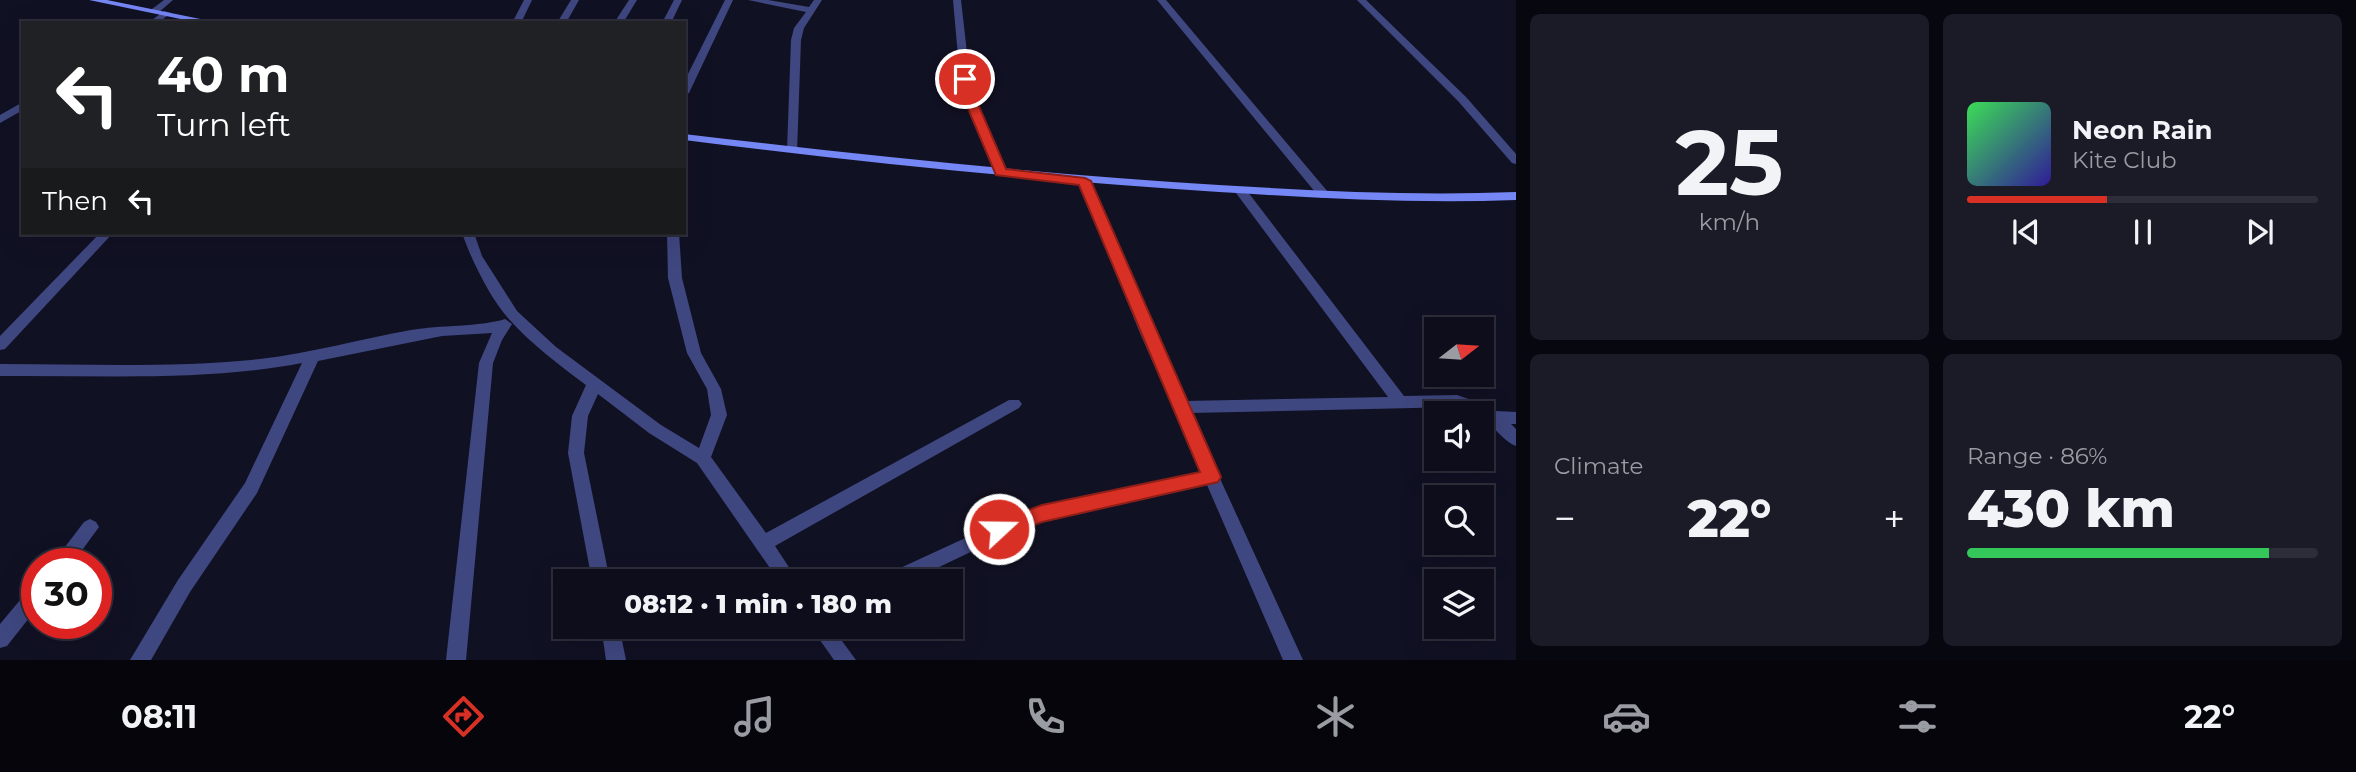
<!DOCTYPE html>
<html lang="en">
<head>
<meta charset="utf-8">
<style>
	body { margin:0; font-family:Montserrat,sans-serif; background:#1b1b28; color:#f1f3f6; height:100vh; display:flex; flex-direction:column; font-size:26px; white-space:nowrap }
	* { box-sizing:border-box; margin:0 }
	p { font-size:23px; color:#9a9ca3 }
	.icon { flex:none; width:38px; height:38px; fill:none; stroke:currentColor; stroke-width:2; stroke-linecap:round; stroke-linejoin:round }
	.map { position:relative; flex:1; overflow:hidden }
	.side { display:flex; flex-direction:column; gap:14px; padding:14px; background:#07070f; width:840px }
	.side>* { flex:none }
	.top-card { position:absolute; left:21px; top:21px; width:665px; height:214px; border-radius:0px; box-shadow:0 7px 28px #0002,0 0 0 2px #2d2d3a; background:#202124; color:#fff; overflow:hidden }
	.needle { width:46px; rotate:73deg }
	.controls { position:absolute; left:1424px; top:317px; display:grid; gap:14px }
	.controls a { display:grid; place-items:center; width:70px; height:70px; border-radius:0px; background:#0d0d1b; box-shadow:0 7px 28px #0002,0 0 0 2px #2d2d3a; font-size:35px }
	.speed { position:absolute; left:21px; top:548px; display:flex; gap:14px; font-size:35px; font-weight:700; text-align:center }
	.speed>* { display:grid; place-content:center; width:91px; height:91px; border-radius:50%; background:#0d0d1b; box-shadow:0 7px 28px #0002,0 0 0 2px #2d2d3a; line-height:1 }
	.speed .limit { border:10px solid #d22; background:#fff; color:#111 }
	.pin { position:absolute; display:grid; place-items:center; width:60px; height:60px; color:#fff; margin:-30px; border:4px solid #fff; border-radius:50%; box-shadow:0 2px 7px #0007 }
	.me { position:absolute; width:77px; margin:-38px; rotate:69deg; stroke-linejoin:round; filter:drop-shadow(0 0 5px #0008) }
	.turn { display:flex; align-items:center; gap:24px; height:147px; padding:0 21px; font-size:32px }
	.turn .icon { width:91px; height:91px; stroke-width:2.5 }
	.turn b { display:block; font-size:49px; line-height:60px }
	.then { display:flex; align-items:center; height:66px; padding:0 21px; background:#0003; gap:14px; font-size:26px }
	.big { font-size:52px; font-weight:800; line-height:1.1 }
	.side .card { flex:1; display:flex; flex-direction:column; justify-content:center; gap:10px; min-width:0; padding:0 24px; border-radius:10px; background:#1b1b28 }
	.side .dial { align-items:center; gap:0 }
	.dial b { font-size:91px; line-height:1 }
	.song { display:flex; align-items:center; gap:21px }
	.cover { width:84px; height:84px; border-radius:10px; background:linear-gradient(135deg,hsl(130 70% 55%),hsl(250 70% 35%)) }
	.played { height:7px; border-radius:4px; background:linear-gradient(90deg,#d93025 40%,#2d2d3a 40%) }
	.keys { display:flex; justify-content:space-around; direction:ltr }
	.heat { display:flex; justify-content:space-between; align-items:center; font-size:38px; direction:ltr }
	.charge { height:10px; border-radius:5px; background:linear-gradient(90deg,#34c759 86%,#2d2d3a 0) }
	.side .tiles { flex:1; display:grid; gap:14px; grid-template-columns:repeat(2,1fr) }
	.trip { position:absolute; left:553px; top:569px; width:410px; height:70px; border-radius:0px; background:#0d0d1b; box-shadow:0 7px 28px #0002,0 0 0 2px #2d2d3a; font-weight:800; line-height:70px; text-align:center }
	.dock { display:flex; height:112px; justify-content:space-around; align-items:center; background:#05050b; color:#9a9ca3 }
	.dock .icon { width:49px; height:49px }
	.dock .active { color:#d93025 }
	.dock b { font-size:32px; color:#f1f3f6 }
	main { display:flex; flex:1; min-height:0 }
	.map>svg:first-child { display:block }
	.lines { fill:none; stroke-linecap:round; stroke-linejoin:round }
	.street { fill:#3f4780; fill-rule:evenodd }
	.secondary { fill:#7586f5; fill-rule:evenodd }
	.route { fill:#d93025; stroke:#8d1f18; stroke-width:2 }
</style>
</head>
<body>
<main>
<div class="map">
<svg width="1516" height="660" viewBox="0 0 1516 660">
	<rect width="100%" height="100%" fill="#111124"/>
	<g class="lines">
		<!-- street -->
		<path class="street" d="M 164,0 L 173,0 L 158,13 L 152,13 L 152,9 Z
			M 524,0 L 532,0 L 521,23 L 512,23 Z
			M 571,0 L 579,0 L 566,23 L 557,23 Z
			M 629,0 L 637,0 L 623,23 L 614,23 Z
			M 674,0 L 682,0 L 671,23 L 662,23 Z
			M 725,0 L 733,0 L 689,93 L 684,96 L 684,82 Z
			M 748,0 L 768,0 L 809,7 L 814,0 L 822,0 L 804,28 L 801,40 L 797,152 L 789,152 L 787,150 L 791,40 L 794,28 L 806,12 Z
			M 953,0 L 961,0 L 970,79 L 977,104 L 1007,172 L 1005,174 L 997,174 L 995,172 L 967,104 L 960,79 Z
			M 1157,0 L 1166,0 L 1328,192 L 1328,198 L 1320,198 Z
			M 1357,0 L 1366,0 L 1466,97 L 1516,154 L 1516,164 L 1512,163 L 1458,101 Z
			M 164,11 L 171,13 L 158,23 L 148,23 Z
			M 23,102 L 23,110 L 0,123 L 0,115 Z
			M 1085,179 L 1091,182 L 1185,401 L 1388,397 L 1236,193 L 1236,187 L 1244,187 L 1404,396 L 1457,395 L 1480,403 L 1496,411 L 1516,412 L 1516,424 L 1511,424 L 1516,429 L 1516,446 C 1504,442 1494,426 1482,418 L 1482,413 L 1473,413 L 1457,407 L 1190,413 L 1303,660 L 1283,660 L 1207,485 L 1025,526 L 910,581 L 882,581 L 885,575 L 1022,512 L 1201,472 L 1140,333 L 1079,182 Z
			M 100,233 L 113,233 L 5,349 L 0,350 L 0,336 Z
			M 462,233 L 474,233 L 482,256 L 517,311 L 556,347 L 661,425 L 699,448 L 711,415 L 707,389 L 687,353 L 668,278 L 667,233 L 679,233 L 682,278 L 701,353 L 721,389 L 727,415 L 711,457 L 766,533 L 1009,400 L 1019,400 L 1022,404 L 1019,408 L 775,546 L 798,581 L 779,581 L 697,463 L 649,433 L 598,394 L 588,416 L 584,453 L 610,581 L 592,581 L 568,453 L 572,416 L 586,385 C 559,365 531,344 508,318 C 490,298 471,259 462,233 Z
			M 505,319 L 512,324 L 502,340 L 493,363 L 466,660 L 446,660 L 479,363 L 492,333 L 442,336 L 318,361 L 257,493 L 190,592 L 151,660 L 130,660 L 178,580 L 245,483 L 302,363 C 203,382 100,375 0,376 L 0,364 C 87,364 174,368 260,359 C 311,353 361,339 411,330 C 440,325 480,327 505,319 Z
			M 90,519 L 96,522 L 99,527 L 72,564 L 52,564 L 84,522 Z
			M 37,585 L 37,608 L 7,646 L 0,648 L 0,624 L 31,587 Z
			M 601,626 L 619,626 L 626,660 L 606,660 Z
			M 810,626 L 831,626 L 856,660 L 834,660 Z"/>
		<!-- secondary -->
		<path class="secondary" d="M 89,0 L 107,0 L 220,23 L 200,23 Z
			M 684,134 C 862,155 1040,174 1219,185 C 1318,191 1417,196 1516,192 L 1516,200 C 1417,204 1318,198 1219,192 C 1040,181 862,162 684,140 Z"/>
	</g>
	<!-- route -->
	<path class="route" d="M 965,76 L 971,79 L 978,104 L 1006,169 L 1085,178 L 1091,181 L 1221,477 L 1218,482 L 1042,522 L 999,538 L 993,535 L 990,529 L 993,523 L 1042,505 L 1200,472 L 1079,185 L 996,175 L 966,104 L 959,79 Z"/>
</svg>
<div class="controls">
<a><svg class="needle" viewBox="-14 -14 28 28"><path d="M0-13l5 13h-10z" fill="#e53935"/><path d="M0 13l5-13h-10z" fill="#9a9ca3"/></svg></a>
<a><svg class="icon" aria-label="sound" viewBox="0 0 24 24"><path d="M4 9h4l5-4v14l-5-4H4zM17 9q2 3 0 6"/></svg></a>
<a><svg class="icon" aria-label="search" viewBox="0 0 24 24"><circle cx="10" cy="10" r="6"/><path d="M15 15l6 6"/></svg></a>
<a><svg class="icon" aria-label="layers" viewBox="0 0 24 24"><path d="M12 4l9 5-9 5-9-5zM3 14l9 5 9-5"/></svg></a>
</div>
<div class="speed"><div class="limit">30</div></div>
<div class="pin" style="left:965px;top:79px;background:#d93025"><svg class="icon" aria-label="arrive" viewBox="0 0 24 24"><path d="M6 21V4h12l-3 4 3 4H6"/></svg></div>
<svg class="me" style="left:999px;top:529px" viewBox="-20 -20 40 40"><circle r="17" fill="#d93025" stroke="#fff" stroke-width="3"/><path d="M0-11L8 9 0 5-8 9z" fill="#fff"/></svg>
<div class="trip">08:12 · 1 min · 180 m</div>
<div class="top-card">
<div class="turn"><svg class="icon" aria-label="left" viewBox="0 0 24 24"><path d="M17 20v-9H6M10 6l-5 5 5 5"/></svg><div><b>40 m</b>Turn left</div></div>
<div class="then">Then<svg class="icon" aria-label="left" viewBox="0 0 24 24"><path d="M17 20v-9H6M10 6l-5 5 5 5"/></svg></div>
</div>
</div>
<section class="side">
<div class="tiles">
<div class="card dial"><b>25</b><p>km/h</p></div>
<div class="card">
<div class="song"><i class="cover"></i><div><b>Neon Rain</b><p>Kite Club</p></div></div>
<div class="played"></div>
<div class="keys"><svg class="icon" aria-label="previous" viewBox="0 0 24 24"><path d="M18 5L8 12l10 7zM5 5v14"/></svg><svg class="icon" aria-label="pause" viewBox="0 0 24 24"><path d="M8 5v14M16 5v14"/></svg><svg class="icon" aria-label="next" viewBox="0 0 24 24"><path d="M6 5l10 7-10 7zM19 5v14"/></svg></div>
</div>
<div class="card"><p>Climate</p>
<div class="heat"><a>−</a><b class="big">22°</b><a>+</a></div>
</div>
<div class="card"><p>Range · 86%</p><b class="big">430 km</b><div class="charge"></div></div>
</div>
</section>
</main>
<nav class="dock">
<b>08:11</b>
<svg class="icon active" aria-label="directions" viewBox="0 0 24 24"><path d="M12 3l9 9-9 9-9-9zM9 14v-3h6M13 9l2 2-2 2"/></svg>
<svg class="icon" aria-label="music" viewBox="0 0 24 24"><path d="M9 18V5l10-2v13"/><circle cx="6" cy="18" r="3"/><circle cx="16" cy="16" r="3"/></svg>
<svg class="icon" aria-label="phone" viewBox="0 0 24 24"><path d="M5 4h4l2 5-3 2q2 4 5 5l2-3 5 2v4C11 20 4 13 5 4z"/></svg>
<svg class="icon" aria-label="climate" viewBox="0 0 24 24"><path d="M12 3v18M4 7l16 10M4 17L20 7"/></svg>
<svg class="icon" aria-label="car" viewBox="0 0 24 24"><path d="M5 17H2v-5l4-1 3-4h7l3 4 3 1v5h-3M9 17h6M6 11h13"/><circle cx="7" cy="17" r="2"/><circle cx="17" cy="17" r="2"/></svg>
<svg class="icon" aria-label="filters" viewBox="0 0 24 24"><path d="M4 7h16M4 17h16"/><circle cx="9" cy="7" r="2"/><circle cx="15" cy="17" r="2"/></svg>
<b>22°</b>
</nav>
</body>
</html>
